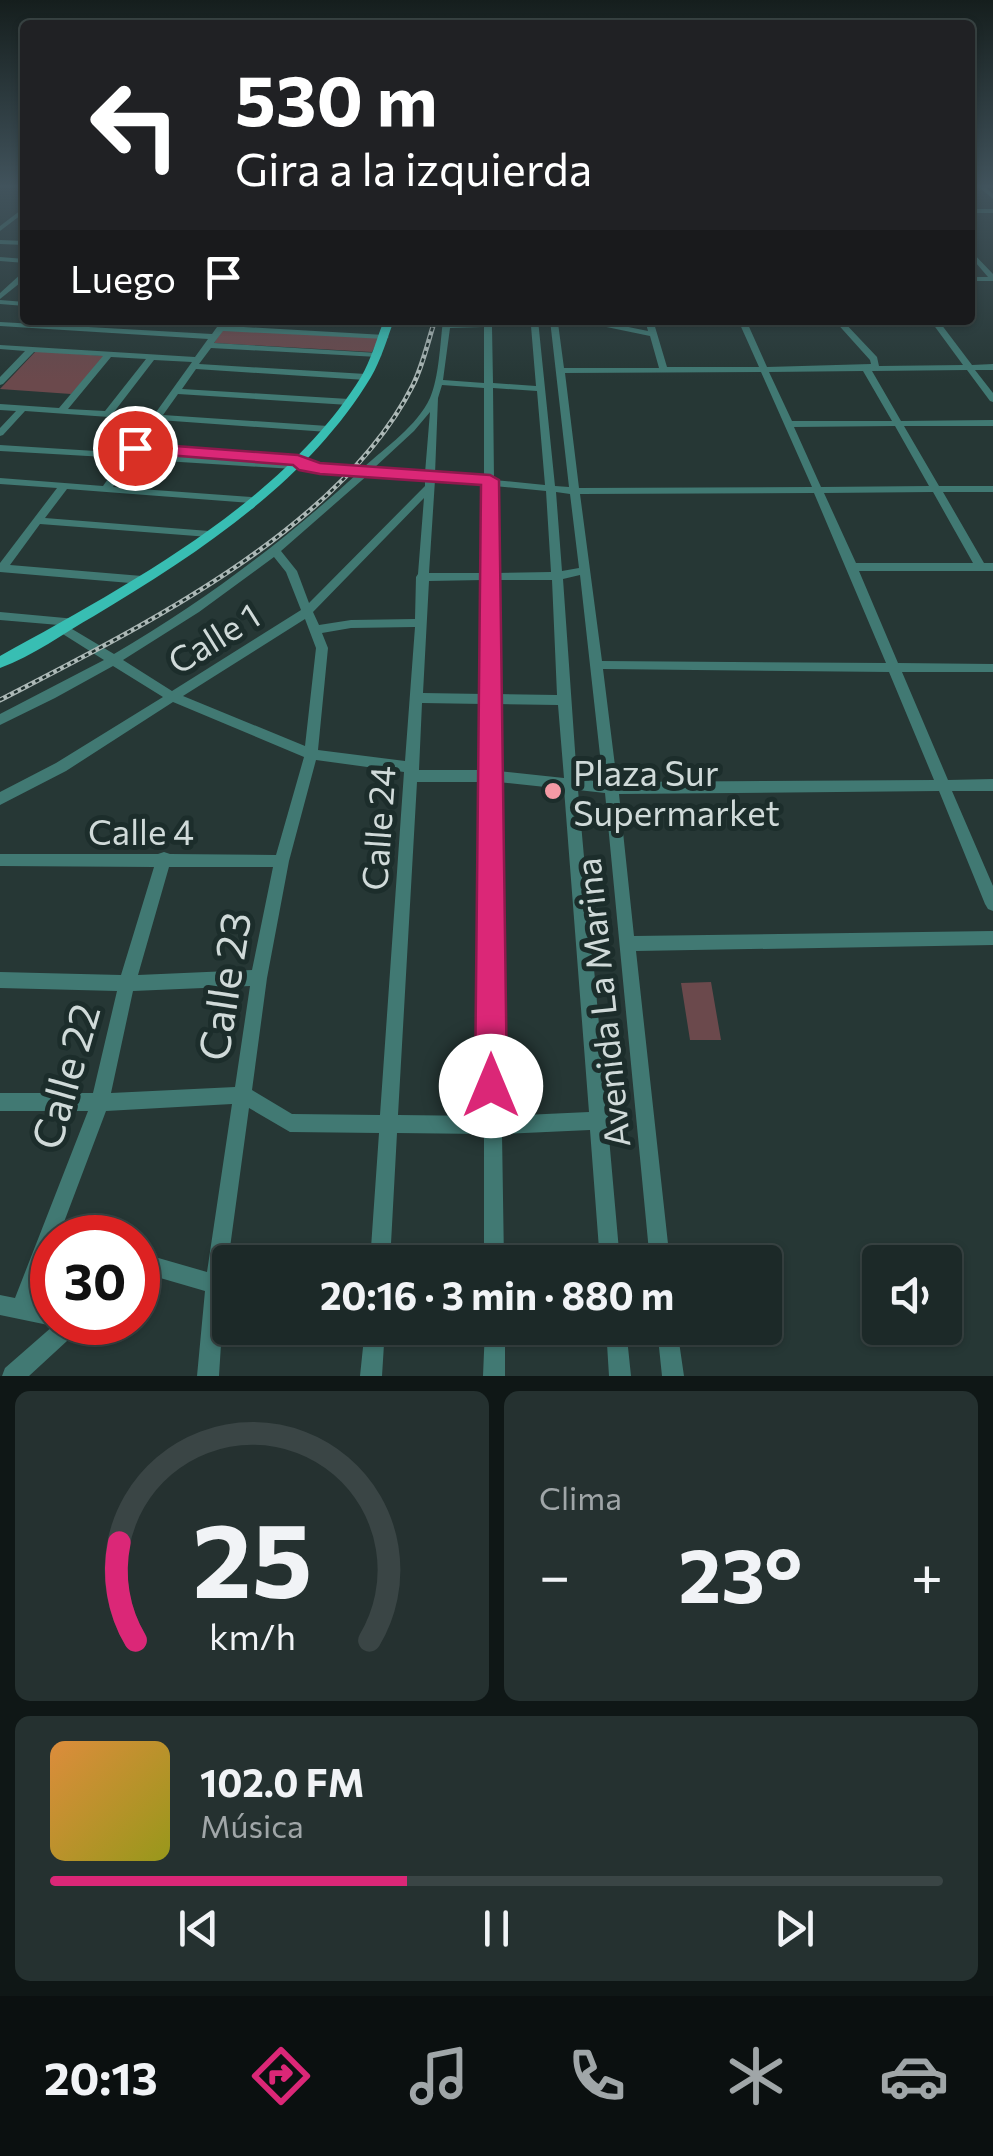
<!DOCTYPE html>
<html lang="es">
<head>
<meta charset="utf-8">
<style>
	body { margin:0; font-family:Commissioner,sans-serif; background:#253130; color:#f1f3f6; height:100vh; display:flex; flex-direction:column; font-size:38px; white-space:nowrap }
	* { box-sizing:border-box; margin:0 }
	p { font-size:32px; color:#a0a6a8 }
	.icon { flex:none; width:55px; height:55px; fill:none; stroke:currentColor; stroke-width:2; stroke-linecap:round; stroke-linejoin:round }
	.map { position:relative; height:1376px; overflow:hidden }
	.sheet { display:flex; flex-direction:column; gap:15px; padding:15px; background:#0f1716; flex:1 }
	.sheet>* { flex:none }
	.banner { position:absolute; left:20px; top:20px; width:955px; height:305px; border-radius:10px; box-shadow:0 2px 8px #0004,0 0 0 2px #3a4545; background:#202124; color:#fff; overflow:hidden }
	.fabs { position:absolute; left:862px; top:1245px; display:grid; gap:20px }
	.fabs a { display:grid; place-items:center; width:100px; height:100px; border-radius:10px; background:#1c2928; box-shadow:0 2px 8px #0004,0 0 0 2px #3a4545; font-size:50px }
	.speed { position:absolute; left:30px; top:1215px; display:flex; gap:20px; font-size:50px; font-weight:700; text-align:center }
	.speed>* { display:grid; place-content:center; width:130px; height:130px; border-radius:50%; background:#1c2928; box-shadow:0 2px 8px #0004,0 0 0 2px #3a4545; line-height:1 }
	.speed .limit { border:15px solid #d22; background:#fff; color:#111 }
	.pin { position:absolute; display:grid; place-items:center; width:85px; height:85px; color:#fff; margin:-42px; border:5px solid #fff; border-radius:50%; box-shadow:0 2px 10px #0007 }
	.me { position:absolute; width:110px; margin:-55px; rotate:0deg; stroke-linejoin:round; filter:drop-shadow(0 0 8px #0008) }
	.turn { display:flex; align-items:center; gap:35px; height:210px; padding:0 50px; font-size:45px }
	.turn .icon { width:130px; height:130px; stroke-width:2.5 }
	.turn b { display:block; font-size:70px; line-height:85px }
	.then { display:flex; align-items:center; height:95px; padding:0 50px; background:#0003; gap:20px; font-size:38px }
	.big { font-size:75px; font-weight:700; line-height:1.1 }
	.sheet .card { flex:1; display:flex; flex-direction:column; justify-content:center; gap:15px; min-width:0; padding:0 35px; border-radius:15px; background:#253130 }
	.sheet .dial { align-items:center; gap:0 }
	.dial svg { height:260px; overflow:visible; fill:none; stroke:#3a4545; stroke-width:7; stroke-linecap:round; text-anchor:middle }
	.dial text { fill:#f1f3f6; stroke:none }
	.song { display:flex; align-items:center; gap:30px }
	.cover { width:120px; height:120px; border-radius:15px; background:linear-gradient(135deg,hsl(30 70% 55%),hsl(60 70% 35%)) }
	.played { height:10px; border-radius:5px; background:linear-gradient(90deg,#db2777 40%,#3a4545 40%) }
	.keys { display:flex; justify-content:space-around; direction:ltr }
	.heat { display:flex; justify-content:space-between; align-items:center; font-size:55px; direction:ltr }
	.sheet .tiles { flex:1; display:grid; gap:15px; grid-template-columns:1fr 1fr }
	.card:last-child { grid-column:span 2 }
	.trip { position:absolute; left:212px; top:1245px; width:570px; height:100px; border-radius:10px; background:#1c2928; box-shadow:0 2px 8px #0004,0 0 0 2px #3a4545; font-weight:700; line-height:100px; text-align:center }
	.menu { display:flex; height:160px; justify-content:space-around; align-items:center; background:#0b1010; color:#a0a6a8 }
	.menu .icon { width:70px; height:70px }
	.menu .current { color:#db2777 }
	.menu b { font-size:45px; color:#f1f3f6 }
	.map>svg:first-child { display:block }
	.green { fill:#6b494c }
	.lines { fill:none; stroke-linecap:round; stroke-linejoin:round }
	.minor { fill:#417973; fill-rule:evenodd }
	.major { fill:#38beb3; fill-rule:evenodd }
	.rail-casing { stroke:#acb8b6; stroke-width:5 }
	.rail { stroke:#1c2d2b; stroke-width:2.5; stroke-dasharray:4; stroke-linecap:butt }
	.route { fill:#db2777; stroke:#8e194d; stroke-width:2.5 }
	.poi-dot { fill:#f49aa5; stroke:#1c2d2b; stroke-width:4 }
	.labels { text-anchor:middle; dominant-baseline:central; stroke-width:10; stroke-linejoin:round; paint-order:stroke }
	.street-label { font-size:35px; fill:#d0dad9; stroke:#1c2d2b }
	.poi-label { font-size:35px; fill:#d0dad9; stroke:#1c2d2b; text-anchor:start }
	.near-street-label { font-size:42px; fill:#d0dad9; stroke:#1c2d2b }
</style>
</head>
<body>
<div class="map">
<svg width="993" height="1376" viewBox="0 0 993 1376">
	<rect width="100%" height="100%" fill="#263735"/>
	<!-- green -->
	<path class="green" d="M 223,330 L 379,338 L 372,352 L 214,343 Z
		M 36,351 L 105,356 L 71,394 L 0,389 Z
		M 711,982 L 721,1040 L 690,1040 L 681,983 Z"/>
	<g class="lines">
		<!-- minor -->
		<path class="minor" d="M 979,187 L 986,187 L 993,194 L 993,199 Z
			M 25,207 L 25,212 L 0,231 L 0,226 Z
			M 970,209 L 993,209 L 993,213 L 970,213 Z
			M 0,240 L 25,241 L 25,245 L 0,244 Z
			M 970,250 L 993,274 L 993,281 L 970,281 L 970,277 L 988,277 L 970,256 Z
			M 0,257 L 25,259 L 25,263 L 0,261 Z
			M 22,273 L 25,273 L 25,279 L 0,299 L 0,293 Z
			M 0,300 L 25,302 L 25,306 L 0,304 Z
			M 222,320 L 230,320 L 226,326 L 385,335 L 389,337 L 385,339 L 223,331 L 214,343 L 378,353 L 382,355 L 378,357 L 211,348 L 199,364 L 366,374 L 370,377 L 366,380 L 196,369 L 182,389 L 349,399 L 353,402 L 349,405 L 178,394 L 163,415 L 328,426 L 333,429 L 328,432 L 159,420 L 136,453 L 364,467 C 386,447 417,426 430,398 C 439,377 440,345 443,320 L 451,320 L 450,324 L 484,322 L 484,320 L 492,320 L 492,322 L 538,320 L 555,486 L 569,487 L 550,320 L 594,320 L 648,331 L 645,320 L 653,320 L 667,367 L 759,367 L 738,320 L 746,320 L 767,367 L 871,364 L 870,360 L 834,320 L 842,320 L 877,357 L 879,366 L 963,365 L 930,320 L 938,320 L 972,365 L 993,364 L 993,370 L 975,370 L 993,393 L 993,402 L 990,401 L 967,370 L 872,371 L 901,421 L 993,420 L 993,426 L 904,426 L 939,486 L 993,486 L 993,492 L 943,492 L 984,563 L 993,563 L 993,571 L 859,571 L 898,663 L 993,664 L 993,672 L 902,672 L 948,780 L 993,779 L 993,791 L 952,791 L 993,886 L 993,911 L 988,909 L 985,904 L 939,791 L 619,794 L 634,936 L 993,931 L 993,945 L 636,951 L 670,1262 L 650,1262 L 605,793 L 578,790 L 607,1114 L 610,1121 L 608,1126 L 620,1262 L 600,1262 L 590,1130 L 502,1134 L 504,1262 L 484,1262 L 484,1134 L 397,1133 L 390,1262 L 370,1262 L 379,1133 L 290,1132 L 249,1108 L 226,1277 L 230,1278 L 230,1298 L 224,1296 L 219,1376 L 197,1376 L 205,1291 L 150,1275 L 138,1281 L 138,1260 L 148,1255 L 207,1272 L 232,1104 L 106,1111 L 58,1238 L 52,1238 L 52,1251 L 33,1302 L 52,1306 L 52,1322 L 83,1322 L 80,1329 L 29,1376 L 2,1376 L 5,1368 L 53,1326 L 0,1315 L 0,1295 L 15,1298 L 88,1111 L 0,1111 L 0,1093 L 93,1093 L 117,991 L 0,988 L 0,972 L 121,975 L 154,867 L 0,866 L 0,854 L 158,854 L 164,852 L 170,854 L 276,855 L 304,757 L 173,702 L 66,771 L 0,805 L 0,792 L 56,763 L 163,697 L 113,666 L 55,698 L 0,725 L 0,714 L 104,660 L 58,631 L 56,628 L 59,625 L 0,620 L 0,612 L 76,619 L 78,622 L 76,625 L 67,626 L 114,654 C 202,603 283,542 358,473 L 132,459 L 113,487 L 251,497 L 256,500 L 251,503 L 67,489 L 45,518 L 209,531 L 214,534 L 209,537 L 40,524 L 10,565 L 142,576 L 148,580 L 142,584 L 0,572 L 0,563 L 57,488 L 0,484 L 0,478 L 103,486 L 123,458 L 0,451 L 0,445 L 127,453 L 151,420 L 25,411 L 3,435 L 0,436 L 0,428 L 16,411 L 0,410 L 0,404 L 59,408 L 103,356 L 34,352 L 3,384 L 0,385 L 0,377 L 25,351 L 0,349 L 0,345 L 195,357 L 208,339 L 0,326 L 0,322 L 212,334 ZM 558,323 L 592,324 L 650,336 L 659,368 L 564,368 ZM 531,326 L 536,386 L 493,383 L 492,327 ZM 484,327 L 484,383 L 443,380 L 450,328 ZM 111,357 L 146,359 L 105,411 L 68,409 ZM 154,360 L 192,362 L 154,415 L 114,412 ZM 863,371 L 892,421 L 792,421 L 769,372 ZM 761,372 L 812,487 L 579,488 L 565,373 ZM 442,385 L 484,388 L 484,479 L 435,474 L 438,398 ZM 493,388 L 537,391 L 545,485 L 494,480 ZM 430,412 L 425,473 L 374,468 L 414,431 ZM 895,426 L 929,486 L 821,487 L 794,427 ZM 369,474 L 425,479 L 425,486 L 309,603 L 297,571 L 281,551 ZM 435,480 L 484,485 L 484,573 L 429,573 ZM 494,486 L 546,491 L 551,572 L 495,573 ZM 556,492 L 570,494 L 579,568 L 562,571 ZM 933,492 L 973,563 L 856,563 L 824,493 ZM 814,493 L 886,663 L 602,661 L 580,494 ZM 424,498 L 418,574 L 416,577 L 415,619 L 351,620 L 319,625 L 313,612 ZM 274,557 L 286,572 L 301,610 L 172,691 L 123,660 L 199,612 ZM 580,575 L 603,782 L 577,779 L 563,579 ZM 484,580 L 484,694 L 423,693 L 429,581 ZM 495,580 L 552,580 L 557,695 L 497,694 ZM 305,619 L 316,648 L 305,746 L 183,696 ZM 415,627 L 405,761 L 318,750 L 328,648 L 322,633 L 351,628 ZM 603,669 L 889,672 L 934,780 L 617,782 ZM 422,703 L 484,704 L 484,770 L 419,770 ZM 497,704 L 558,705 L 564,778 L 498,771 ZM 316,760 L 404,772 L 380,1115 L 292,1114 L 252,1090 L 267,978 L 289,861 ZM 417,782 L 484,782 L 484,1116 L 398,1115 ZM 498,782 L 564,789 L 589,1112 L 502,1116 ZM 169,867 L 273,867 L 252,970 L 138,975 ZM 250,986 L 235,1087 L 111,1093 L 133,991 Z
			M 365,1328 L 385,1328 L 382,1376 L 360,1376 Z
			M 485,1328 L 505,1328 L 505,1376 L 483,1376 Z
			M 606,1328 L 626,1328 L 631,1376 L 609,1376 Z
			M 657,1328 L 677,1328 L 684,1376 L 662,1376 Z"/>
		<!-- major -->
		<path class="major" d="M 384,320 L 394,320 C 387,339 381,360 371,377 C 308,482 197,554 94,616 C 64,633 33,656 0,668 L 0,656 C 125,587 284,502 361,377 C 371,360 377,338 384,320 Z"/>
		<defs>
			<path id="rail" d="M 0,700 C 139,628 340,530 413,385 C 423,365 428,341 435,320"/>
		</defs>
		<!-- rail casing -->
		<use href="#rail" class="rail-casing"/>
		<!-- rail -->
		<use href="#rail" class="rail"/>
	</g>
	<!-- sky -->
	<linearGradient id="sky" x2="0" y2="1"><stop stop-color="#151e1d"/><stop offset="0.49" stop-color="#41535c"/><stop offset="1" stop-color="#41535c" stop-opacity="0"/></linearGradient>
	<rect width="993" height="380" fill="url(#sky)"/>
	<!-- route -->
	<path class="route" d="M 135,443 L 298,455 L 320,463 L 490,475 L 499,480 L 507,1086 L 503,1098 L 491,1103 L 480,1098 L 475,1086 L 481,485 L 320,474 L 299,470 L 293,465 L 129,452 L 129,445 Z"/>
	<!-- markers -->
	<circle class="poi-dot" cx="553" cy="791" r="10"/>
	<g class="labels">
		<!-- street labels -->
		<g class="street-label">
			<text transform="translate(213 637) rotate(-32)">Calle 1</text>
			<text transform="translate(377 828) rotate(-86)">Calle 24</text>
			<text x="141" y="830">Calle 4</text>
			<text transform="translate(601 1003) rotate(-96)">Avenida La Marina</text>
		</g>
		<!-- poi labels -->
		<g class="poi-label">
			<text x="573" y="771">Plaza Sur<tspan x="573" dy="40">Supermarket</tspan></text>
		</g>
		<!-- near-street labels -->
		<g class="near-street-label">
			<text transform="translate(223 986) rotate(-81)">Calle 23</text>
			<text transform="translate(64 1076) rotate(-74)">Calle 22</text>
		</g>
	</g>
</svg>
<div class="fabs">
<a><svg class="icon" aria-label="sound" viewBox="0 0 24 24"><path d="M4 9h4l5-4v14l-5-4H4zM17 9q2 3 0 6"/></svg></a>
</div>
<div class="speed"><div class="limit">30</div></div>
<div class="pin" style="left:135px;top:448px;background:#d93025"><svg class="icon" aria-label="arrive" viewBox="0 0 24 24"><path d="M6 21V4h12l-3 4 3 4H6"/></svg></div>
<svg class="me" style="left:491px;top:1086px" viewBox="-20 -20 40 40"><circle r="19" fill="#fff"/><path d="M0-13L10 11 0 6-10 11z" fill="#db2777"/></svg>
<div class="trip">20:16 · 3 min · 880 m</div>
<div class="banner">
<div class="turn"><svg class="icon" aria-label="left" viewBox="0 0 24 24"><path d="M17 20v-9H6M10 6l-5 5 5 5"/></svg><div><b>530 m</b>Gira a la izquierda</div></div>
<div class="then">Luego<svg class="icon" aria-label="arrive" viewBox="0 0 24 24"><path d="M6 21V4h12l-3 4 3 4H6"/></svg></div>
</div>
</div>
<section class="sheet">
<div class="tiles">
<div class="card dial"><svg viewBox="0 0 100 80">
<path d="M14 69A42 42 0 1 1 86 69"/>
<path d="M14 69A42 42 0 0 1 9 39" stroke="#db2777"/>
<text x="50" y="56" font-size="32" font-weight="700">25</text>
<text x="50" y="72" font-size="11">km/h</text>
</svg></div>
<div class="card"><p>Clima</p>
<div class="heat"><a>−</a><b class="big">23°</b><a>+</a></div>
</div>
<div class="card">
<div class="song"><i class="cover"></i><div><b>102.0 FM</b><p>Música</p></div></div>
<div class="played"></div>
<div class="keys"><svg class="icon" aria-label="previous" viewBox="0 0 24 24"><path d="M18 5L8 12l10 7zM5 5v14"/></svg><svg class="icon" aria-label="pause" viewBox="0 0 24 24"><path d="M8 5v14M16 5v14"/></svg><svg class="icon" aria-label="next" viewBox="0 0 24 24"><path d="M6 5l10 7-10 7zM19 5v14"/></svg></div>
</div>
</div>
</section>
<nav class="menu">
<b>20:13</b>
<svg class="icon current" aria-label="directions" viewBox="0 0 24 24"><path d="M12 3l9 9-9 9-9-9zM9 14v-3h6M13 9l2 2-2 2"/></svg>
<svg class="icon" aria-label="music" viewBox="0 0 24 24"><path d="M9 18V5l10-2v13"/><circle cx="6" cy="18" r="3"/><circle cx="16" cy="16" r="3"/></svg>
<svg class="icon" aria-label="phone" viewBox="0 0 24 24"><path d="M5 4h4l2 5-3 2q2 4 5 5l2-3 5 2v4C11 20 4 13 5 4z"/></svg>
<svg class="icon" aria-label="climate" viewBox="0 0 24 24"><path d="M12 3v18M4 7l16 10M4 17L20 7"/></svg>
<svg class="icon" aria-label="car" viewBox="0 0 24 24"><path d="M5 17H2v-5l4-1 3-4h7l3 4 3 1v5h-3M9 17h6M6 11h13"/><circle cx="7" cy="17" r="2"/><circle cx="17" cy="17" r="2"/></svg>
</nav>
</body>
</html>
